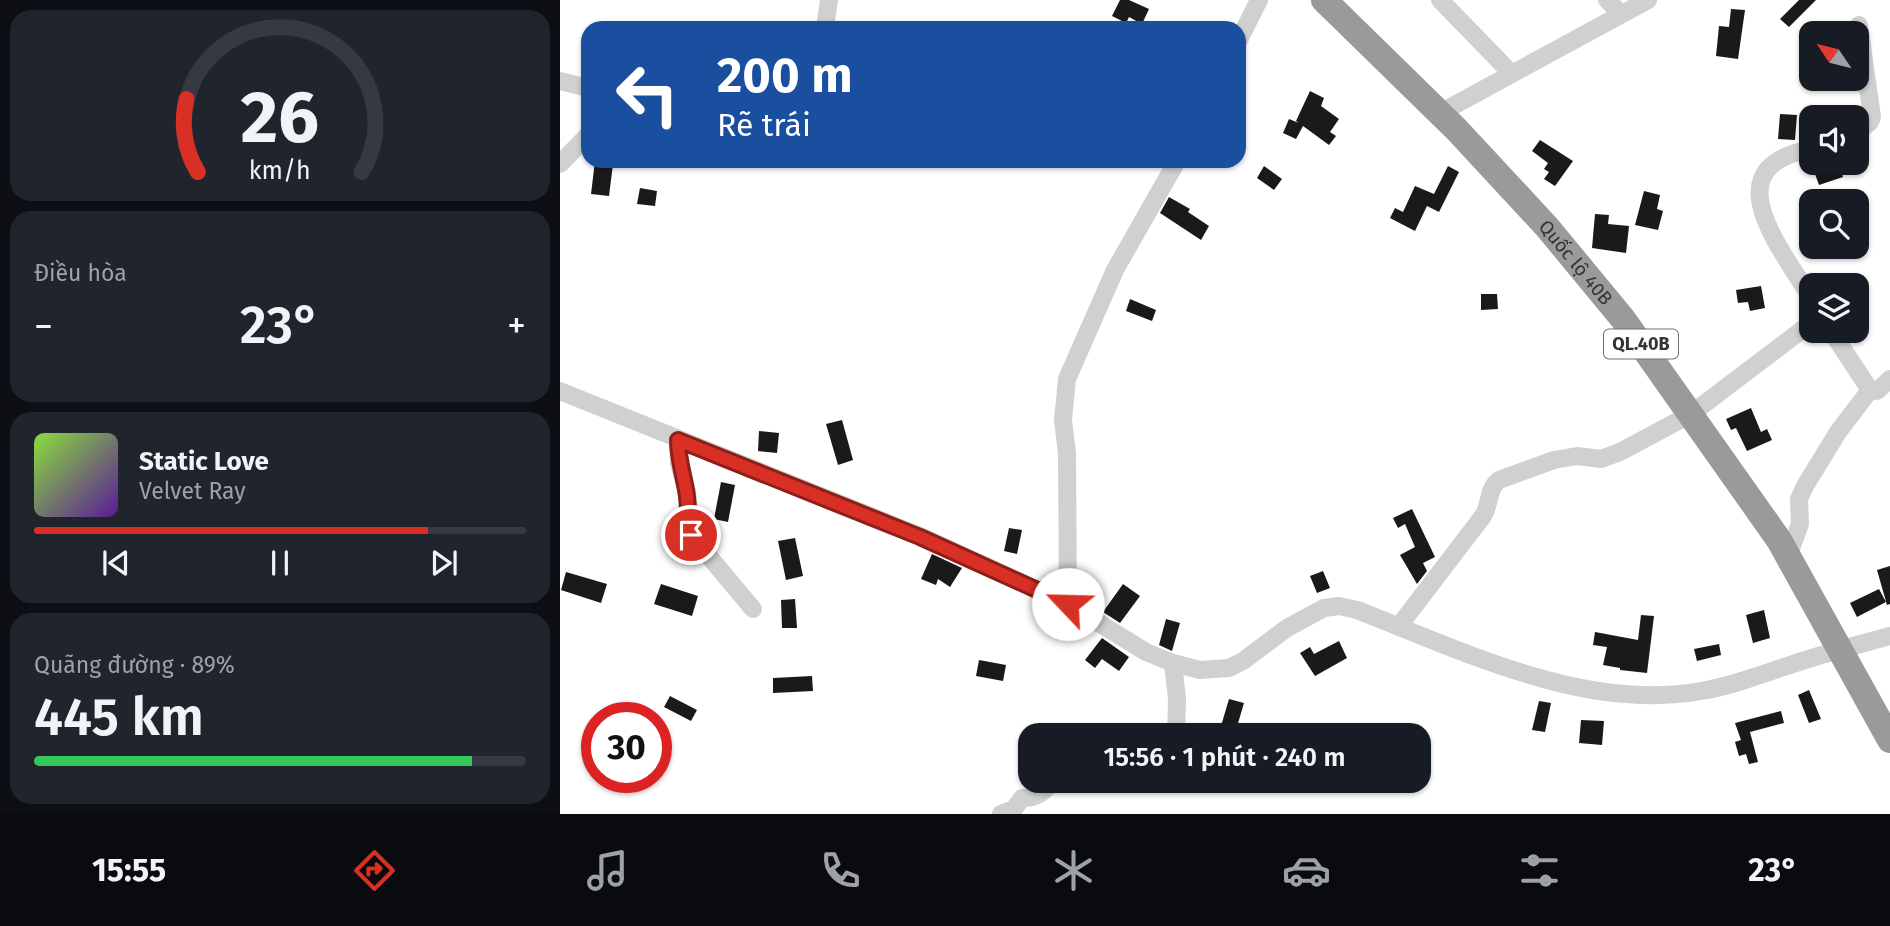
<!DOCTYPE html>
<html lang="vi">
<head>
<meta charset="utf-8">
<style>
	body { margin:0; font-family:"Fira Sans",sans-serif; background:#20242c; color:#f1f3f6; height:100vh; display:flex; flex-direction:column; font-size:26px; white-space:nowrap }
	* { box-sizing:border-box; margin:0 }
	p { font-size:23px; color:#9ea1a6 }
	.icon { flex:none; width:38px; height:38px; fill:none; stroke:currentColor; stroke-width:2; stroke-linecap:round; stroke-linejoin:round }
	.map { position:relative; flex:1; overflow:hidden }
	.drawer { display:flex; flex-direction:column; gap:10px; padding:10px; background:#0d0f14; width:560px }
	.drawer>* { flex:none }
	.guide { position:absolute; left:21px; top:21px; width:665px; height:147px; border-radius:21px; box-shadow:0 2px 5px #0004; background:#1a4fa0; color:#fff; overflow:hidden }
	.needle { width:46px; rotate:305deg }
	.controls { position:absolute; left:1239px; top:21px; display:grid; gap:14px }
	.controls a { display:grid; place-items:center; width:70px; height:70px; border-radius:14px; background:#171b24; box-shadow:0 2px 5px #0004; font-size:35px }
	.speed { position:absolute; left:21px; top:702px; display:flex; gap:14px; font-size:35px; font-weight:700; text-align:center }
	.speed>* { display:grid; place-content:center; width:91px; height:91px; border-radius:50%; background:#171b24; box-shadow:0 2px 5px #0004; line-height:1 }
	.speed .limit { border:10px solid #d22; background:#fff; color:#111 }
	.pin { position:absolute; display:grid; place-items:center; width:60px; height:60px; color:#fff; margin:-30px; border:4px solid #fff; border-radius:50%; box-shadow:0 2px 7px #0007 }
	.me { position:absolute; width:77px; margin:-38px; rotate:294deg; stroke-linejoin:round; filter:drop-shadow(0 0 5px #0008) }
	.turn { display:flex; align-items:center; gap:24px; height:147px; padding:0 21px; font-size:32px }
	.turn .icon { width:91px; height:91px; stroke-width:2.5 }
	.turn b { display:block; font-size:49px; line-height:60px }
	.big { font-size:52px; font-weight:600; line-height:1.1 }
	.drawer .card { flex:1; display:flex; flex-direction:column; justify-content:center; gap:10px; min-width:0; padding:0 24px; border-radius:21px; background:#20242c }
	.drawer .dial { align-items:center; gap:0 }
	.dial svg { height:182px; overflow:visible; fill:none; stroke:#363941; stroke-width:7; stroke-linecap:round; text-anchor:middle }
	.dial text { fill:#f1f3f6; stroke:none }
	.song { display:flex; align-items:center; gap:21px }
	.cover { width:84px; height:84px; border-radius:10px; background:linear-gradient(135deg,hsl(90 70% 55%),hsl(270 70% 35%)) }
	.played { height:7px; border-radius:4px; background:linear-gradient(90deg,#d93025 80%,#363941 80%) }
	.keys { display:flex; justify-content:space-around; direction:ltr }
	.heat { display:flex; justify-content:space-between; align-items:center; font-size:38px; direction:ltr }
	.charge { height:10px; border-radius:5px; background:linear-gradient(90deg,#34c759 89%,#363941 0) }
	.trip { position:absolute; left:458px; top:723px; width:413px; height:70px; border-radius:21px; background:#171b24; box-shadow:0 2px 5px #0004; font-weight:600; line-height:70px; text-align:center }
	.menu { display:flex; height:112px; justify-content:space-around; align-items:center; background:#090b0e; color:#9ea1a6 }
	.menu .icon { width:49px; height:49px }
	.menu .selected { color:#d93025 }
	.menu b { font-size:32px; color:#f1f3f6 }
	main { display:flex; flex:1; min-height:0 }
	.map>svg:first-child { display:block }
	.building { fill:#1a1a1a }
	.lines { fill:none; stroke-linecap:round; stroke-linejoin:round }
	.minor { stroke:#d0d0d0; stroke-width:18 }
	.highway { stroke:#9a9a9a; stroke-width:26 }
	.route-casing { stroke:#8d1f18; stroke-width:18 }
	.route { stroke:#d93025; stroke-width:12 }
	.labels { text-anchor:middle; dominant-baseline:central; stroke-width:7; stroke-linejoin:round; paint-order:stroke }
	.shield { fill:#fff; stroke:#707070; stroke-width:2 }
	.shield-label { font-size:18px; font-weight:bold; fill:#333 }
	.street-label { font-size:19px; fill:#333; stroke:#fff }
</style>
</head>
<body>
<main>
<section class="drawer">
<div class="card dial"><svg viewBox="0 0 100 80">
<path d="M14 69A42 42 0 1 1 86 69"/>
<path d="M14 69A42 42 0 0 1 9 37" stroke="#d93025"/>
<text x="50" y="56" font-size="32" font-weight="700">26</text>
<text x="50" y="72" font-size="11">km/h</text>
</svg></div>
<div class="card"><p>Điều hòa</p>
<div class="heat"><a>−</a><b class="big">23°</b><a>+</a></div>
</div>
<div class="card">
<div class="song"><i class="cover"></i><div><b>Static Love</b><p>Velvet Ray</p></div></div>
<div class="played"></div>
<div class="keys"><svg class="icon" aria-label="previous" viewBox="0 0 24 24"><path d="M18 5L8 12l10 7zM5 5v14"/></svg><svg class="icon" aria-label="pause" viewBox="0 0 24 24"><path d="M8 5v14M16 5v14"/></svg><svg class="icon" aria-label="next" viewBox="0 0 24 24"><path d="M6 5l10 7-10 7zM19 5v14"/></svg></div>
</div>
<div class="card"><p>Quãng đường · 89%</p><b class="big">445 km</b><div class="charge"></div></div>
</section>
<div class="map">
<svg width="1330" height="814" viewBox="0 0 1330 814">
	<rect width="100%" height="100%" fill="#fff"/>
	<!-- building -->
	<path class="building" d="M 560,0 L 569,0 L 589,9 L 582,24 L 569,17 L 566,23 L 552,16 Z
		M 1239,0 L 1256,0 L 1229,27 L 1220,19 Z
		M 1171,9 L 1185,10 L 1178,59 L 1156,56 L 1159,26 L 1169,27 Z
		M 750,91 L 764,98 L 761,106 L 779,119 L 770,132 L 776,136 L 769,145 L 743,126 L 736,139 L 723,133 L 729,119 L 739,123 L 736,121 Z
		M 1220,114 L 1237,115 L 1235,140 L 1218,139 Z
		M 980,140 L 1013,161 L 995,186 L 984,179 L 989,172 L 984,169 L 988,163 L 972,151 Z
		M 35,161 L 53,164 L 49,196 L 31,194 Z
		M 1279,165 L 1283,177 L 1259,185 L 1255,174 Z
		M 704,166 L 722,179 L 714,190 L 697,178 Z
		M 888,166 L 899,172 L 879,212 L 867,206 L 855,231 L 830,218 L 835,208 L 843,212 L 855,186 L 874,194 Z
		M 80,188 L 97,191 L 95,206 L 77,204 Z
		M 1084,191 L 1100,195 L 1097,209 L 1103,211 L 1098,230 L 1075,225 Z
		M 609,197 L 630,209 L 628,212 L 649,226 L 641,240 L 600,213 Z
		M 1035,214 L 1049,215 L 1048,224 L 1069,226 L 1066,253 L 1032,248 Z
		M 1201,286 L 1205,308 L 1190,311 L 1188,302 L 1178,303 L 1176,290 Z
		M 921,294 L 937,294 L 938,309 L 921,310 Z
		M 570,299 L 596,310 L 592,321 L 566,311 Z
		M 1191,408 L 1201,432 L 1207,429 L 1212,440 L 1187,451 L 1176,428 L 1171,430 L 1166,419 Z
		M 282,420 L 293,460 L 278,465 L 266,424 Z
		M 199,431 L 219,433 L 217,453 L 198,451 Z
		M 161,482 L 175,485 L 168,522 L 154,519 Z
		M 852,509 L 875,557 L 863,563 L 867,571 L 857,584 L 840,555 L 855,547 L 845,524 L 838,528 L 833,518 Z
		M 449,528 L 462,530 L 457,554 L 444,551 Z
		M 235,538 L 243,576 L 226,580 L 218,541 Z
		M 372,554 L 402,568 L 390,587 L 378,579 L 376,585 L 361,579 Z
		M 1330,566 L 1330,604 L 1327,605 L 1317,570 Z
		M 763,571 L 770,588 L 757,593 L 750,576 Z
		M 6,572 L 47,584 L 41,603 L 1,590 Z
		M 101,584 L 138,596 L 132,616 L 94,604 Z
		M 563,584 L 580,596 L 560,623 L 543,612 Z
		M 1319,589 L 1326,602 L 1297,617 L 1290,603 Z
		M 235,599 L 237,628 L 222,628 L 221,600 Z
		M 1204,610 L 1210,638 L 1193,643 L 1186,615 Z
		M 1081,615 L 1094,616 L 1087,673 L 1060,670 L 1060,668 L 1043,665 L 1047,647 L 1033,645 L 1035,632 L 1078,640 Z
		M 606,619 L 620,623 L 612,651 L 599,645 Z
		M 542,638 L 569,657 L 559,671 L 542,659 L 535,668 L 525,660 Z
		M 779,641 L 787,658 L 755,676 L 740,653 L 750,647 L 754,654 Z
		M 1159,644 L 1161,655 L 1137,661 L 1134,649 Z
		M 419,660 L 446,665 L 443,681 L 416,676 Z
		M 252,676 L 253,691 L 213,693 L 213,678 Z
		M 1249,690 L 1261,719 L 1249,723 L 1238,695 Z
		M 110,696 L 137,710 L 131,721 L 104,707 Z
		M 669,699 L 684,703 L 676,730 L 661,726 Z
		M 979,701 L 991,703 L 985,732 L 972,730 Z
		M 1221,711 L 1224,723 L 1190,732 L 1198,762 L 1189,764 L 1186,754 L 1179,756 L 1175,742 L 1181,740 L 1175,723 Z
		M 1021,720 L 1044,721 L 1042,745 L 1019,743 Z"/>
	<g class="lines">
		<!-- minor -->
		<path class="minor" d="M 880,0 L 952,74
			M 1047,0 L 1061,14
			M 265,28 L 269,0
			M 679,40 L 699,0
			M 0,81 L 28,88
			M 880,113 L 1088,0
			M 1297,132 L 1310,122 L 1312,117 L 1299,25
			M 1251,149 C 1152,167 1221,248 1251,298
			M 0,164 L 28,135
			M 1271,331 L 1310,390 L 1317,391 L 1330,379
			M 0,391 L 360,536 L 508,604 L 586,652 L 613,663 L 640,670 L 669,668 L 683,661 L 727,628 L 764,608 L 779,606 L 797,610 C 903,651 1025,712 1141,691 C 1172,686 1202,674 1233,664 C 1265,653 1297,645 1330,636
			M 118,440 L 119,463 L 127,492 L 131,535 L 193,609
			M 1228,557 L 1240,524 L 1239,499 L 1245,486 L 1278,432 L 1310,390
			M 508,604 L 507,454 L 503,420 L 507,379 L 555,270 L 617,161
			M 839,626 L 923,516 C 931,503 927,490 939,480 L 994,460 L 1017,456 L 1041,459 L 1060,452 L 1131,414 L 1251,323
			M 613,663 L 617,699 L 616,735
			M 441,814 L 454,809 L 462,798 C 477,798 485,792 493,780"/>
		<!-- highway -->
		<path class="highway" id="s1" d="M 764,0 L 897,130 L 987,227 L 1063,319 L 1219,540 L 1330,740"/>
	</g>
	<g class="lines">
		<defs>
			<path id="route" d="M 131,535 C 127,520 129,505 126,490 C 123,473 118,458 118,440 L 360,537 L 508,604"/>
		</defs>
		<!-- route casing -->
		<use href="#route" class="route-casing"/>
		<!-- route -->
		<use href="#route" class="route"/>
	</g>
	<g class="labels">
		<!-- shield labels -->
		<rect class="shield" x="1044" y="329.5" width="74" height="29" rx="5"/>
		<g class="shield-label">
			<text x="1081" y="344">QL.40B</text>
		</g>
		<!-- street labels -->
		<g class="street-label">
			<text stroke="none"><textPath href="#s1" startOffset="364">Quốc lộ 40B</textPath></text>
		</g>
	</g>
</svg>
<div class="controls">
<a><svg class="needle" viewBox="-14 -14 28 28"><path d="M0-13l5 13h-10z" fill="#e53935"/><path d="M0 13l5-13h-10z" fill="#9ea1a6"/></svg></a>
<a><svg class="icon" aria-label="sound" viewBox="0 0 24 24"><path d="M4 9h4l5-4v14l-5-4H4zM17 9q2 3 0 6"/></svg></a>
<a><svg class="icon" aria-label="search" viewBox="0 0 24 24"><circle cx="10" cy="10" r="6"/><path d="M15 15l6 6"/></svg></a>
<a><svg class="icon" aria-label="layers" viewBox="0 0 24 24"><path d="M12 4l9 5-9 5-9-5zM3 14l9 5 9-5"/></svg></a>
</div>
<div class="speed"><div class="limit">30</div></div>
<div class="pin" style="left:131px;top:535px;background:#d93025"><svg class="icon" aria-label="arrive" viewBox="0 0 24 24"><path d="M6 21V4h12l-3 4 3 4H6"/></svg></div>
<svg class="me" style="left:508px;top:604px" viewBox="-20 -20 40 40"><circle r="19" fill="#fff"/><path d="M0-13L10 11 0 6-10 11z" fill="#d93025"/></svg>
<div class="trip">15:56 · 1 phút · 240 m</div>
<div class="guide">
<div class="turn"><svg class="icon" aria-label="left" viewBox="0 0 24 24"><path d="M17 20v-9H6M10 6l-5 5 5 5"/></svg><div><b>200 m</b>Rẽ trái</div></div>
</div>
</div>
</main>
<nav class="menu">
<b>15:55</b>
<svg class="icon selected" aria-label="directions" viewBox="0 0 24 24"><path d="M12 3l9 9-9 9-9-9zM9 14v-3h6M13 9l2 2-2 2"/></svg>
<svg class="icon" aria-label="music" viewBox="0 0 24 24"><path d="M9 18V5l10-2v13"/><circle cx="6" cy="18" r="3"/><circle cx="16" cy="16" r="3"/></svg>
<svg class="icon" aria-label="phone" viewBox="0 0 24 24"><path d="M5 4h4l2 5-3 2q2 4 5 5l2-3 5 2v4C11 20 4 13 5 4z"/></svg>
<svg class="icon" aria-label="climate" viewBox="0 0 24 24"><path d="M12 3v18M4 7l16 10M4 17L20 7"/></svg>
<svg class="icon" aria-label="car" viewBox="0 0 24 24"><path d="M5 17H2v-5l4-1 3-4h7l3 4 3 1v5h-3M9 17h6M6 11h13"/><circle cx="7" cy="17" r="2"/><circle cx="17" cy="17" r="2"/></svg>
<svg class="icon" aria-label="filters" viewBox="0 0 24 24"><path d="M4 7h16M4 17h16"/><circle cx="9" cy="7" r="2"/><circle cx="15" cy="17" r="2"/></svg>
<b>23°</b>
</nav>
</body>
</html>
